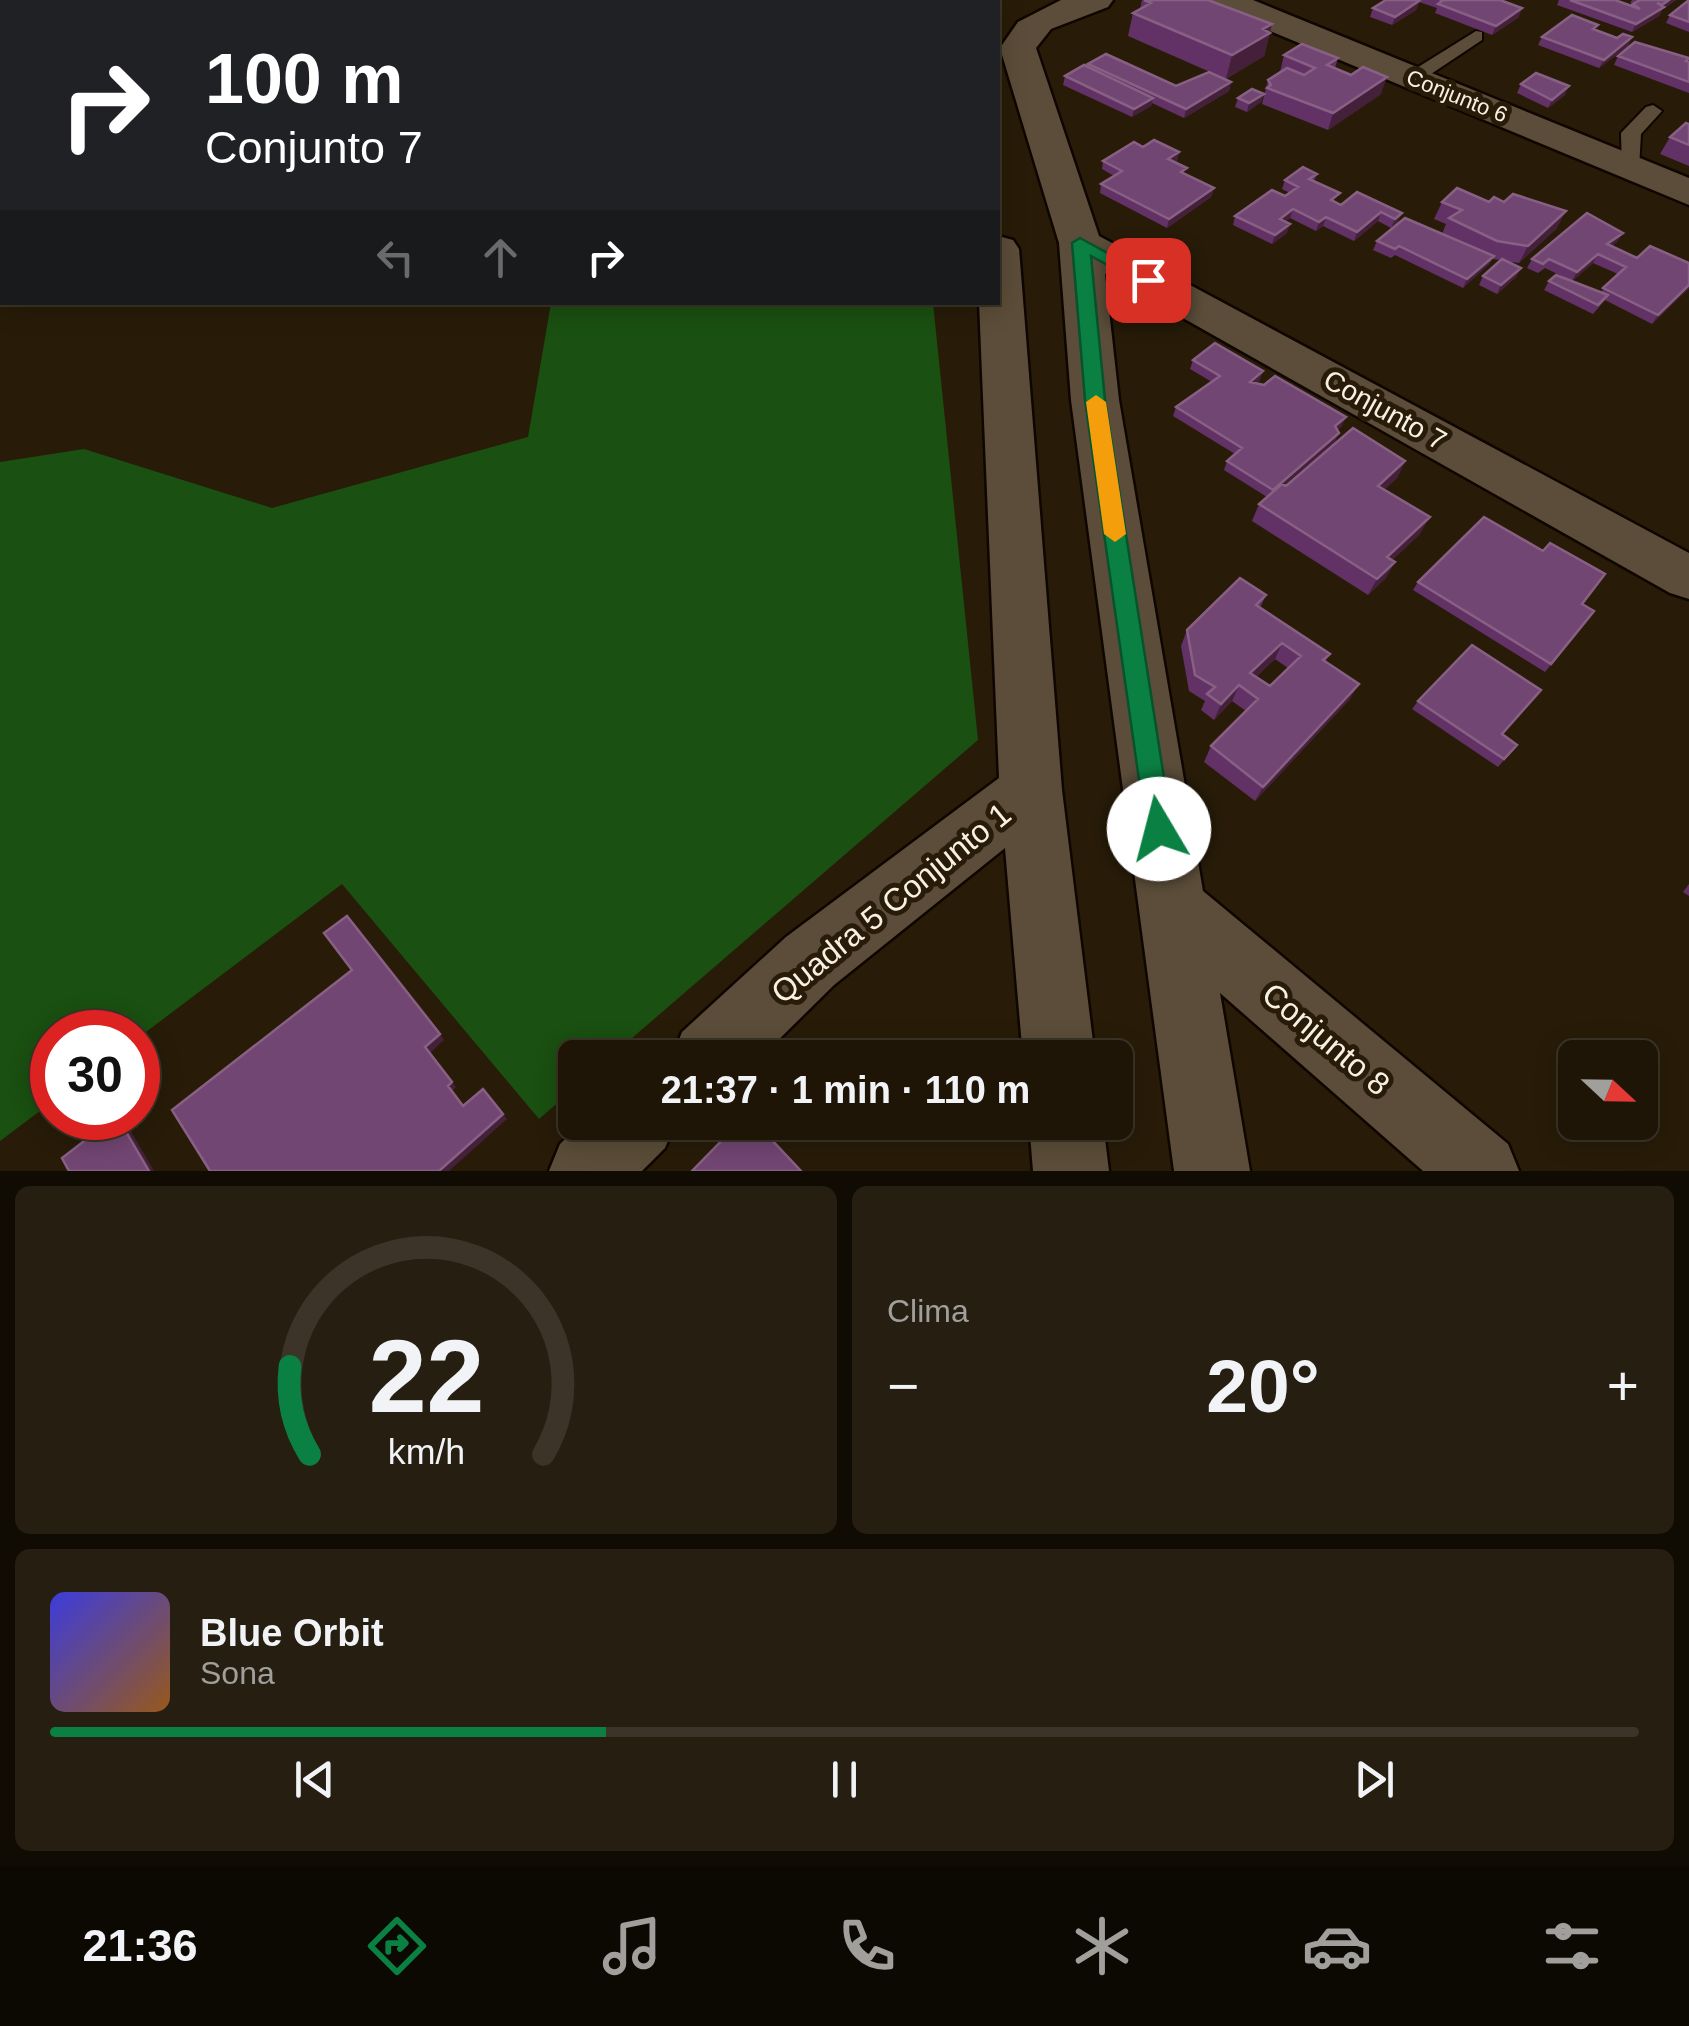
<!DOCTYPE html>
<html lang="pt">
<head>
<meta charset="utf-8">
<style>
	body { margin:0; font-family:Helvetica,sans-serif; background:#261e10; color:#f1f3f6; height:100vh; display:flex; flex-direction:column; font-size:38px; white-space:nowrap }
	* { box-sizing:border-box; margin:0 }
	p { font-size:32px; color:#a19f9b }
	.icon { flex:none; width:55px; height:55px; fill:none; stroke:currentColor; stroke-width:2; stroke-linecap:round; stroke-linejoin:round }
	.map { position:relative; height:1171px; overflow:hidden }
	.drawer { display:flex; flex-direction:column; gap:15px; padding:15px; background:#100c03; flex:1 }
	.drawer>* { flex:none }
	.top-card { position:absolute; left:0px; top:0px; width:1000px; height:305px; box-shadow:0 5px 25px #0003,0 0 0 2px #3c3428; background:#202124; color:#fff; overflow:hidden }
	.needle { width:65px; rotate:112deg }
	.tools { position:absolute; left:1558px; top:1040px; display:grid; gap:20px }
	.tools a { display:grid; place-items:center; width:100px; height:100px; border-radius:15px; background:#1e1506; box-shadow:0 5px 25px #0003,0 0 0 2px #3c3428; font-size:50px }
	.speed { position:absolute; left:30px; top:1010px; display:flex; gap:20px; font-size:50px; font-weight:700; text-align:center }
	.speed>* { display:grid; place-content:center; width:130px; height:130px; border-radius:50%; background:#1e1506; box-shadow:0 5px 25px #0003,0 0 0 2px #3c3428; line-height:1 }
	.speed .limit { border:15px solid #d22; background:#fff; color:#111 }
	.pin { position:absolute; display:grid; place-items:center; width:85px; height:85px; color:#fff; margin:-42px; border-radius:20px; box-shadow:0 5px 15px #0006 }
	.me { position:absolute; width:110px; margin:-55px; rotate:352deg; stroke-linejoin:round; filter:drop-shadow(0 0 8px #0008) }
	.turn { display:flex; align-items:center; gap:35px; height:210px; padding:0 40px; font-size:45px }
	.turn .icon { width:130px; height:130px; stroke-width:2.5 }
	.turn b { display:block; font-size:70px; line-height:85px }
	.lanes { display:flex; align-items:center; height:95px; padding:0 40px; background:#0003; justify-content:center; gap:50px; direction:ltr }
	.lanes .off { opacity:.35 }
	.big { font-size:75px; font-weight:700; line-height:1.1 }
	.drawer .tile { flex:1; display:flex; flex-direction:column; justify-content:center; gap:15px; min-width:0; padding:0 35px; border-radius:15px; background:#261e10 }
	.drawer .dial { align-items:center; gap:0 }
	.dial svg { height:260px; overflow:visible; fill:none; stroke:#3c3428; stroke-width:7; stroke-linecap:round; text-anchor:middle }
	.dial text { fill:#f1f3f6; stroke:none }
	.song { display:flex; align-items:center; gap:30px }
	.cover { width:120px; height:120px; border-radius:15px; background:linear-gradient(135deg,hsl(240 70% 55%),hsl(30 70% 35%)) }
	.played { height:10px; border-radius:5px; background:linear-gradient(90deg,#0b8043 35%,#3c3428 35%) }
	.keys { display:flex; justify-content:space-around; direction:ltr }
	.heat { display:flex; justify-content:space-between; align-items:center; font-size:55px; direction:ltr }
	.drawer .tiles { flex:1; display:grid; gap:15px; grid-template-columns:1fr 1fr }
	.tile:last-child { grid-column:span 2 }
	.trip { position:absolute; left:558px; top:1040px; width:575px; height:100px; border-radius:15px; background:#1e1506; box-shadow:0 5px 25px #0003,0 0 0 2px #3c3428; font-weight:700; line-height:100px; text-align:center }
	.tabs { display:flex; height:160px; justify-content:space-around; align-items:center; background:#0c0802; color:#a19f9b }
	.tabs .icon { width:70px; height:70px }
	.tabs .active { color:#0b8043 }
	.tabs b { font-size:45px; color:#f1f3f6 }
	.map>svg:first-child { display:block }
	.forest { fill:#1a5011 }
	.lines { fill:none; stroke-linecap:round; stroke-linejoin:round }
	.service-casing { stroke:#100600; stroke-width:4 }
	.minor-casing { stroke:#100600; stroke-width:5 }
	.service { fill:#5b4d39; fill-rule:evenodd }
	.minor { fill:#5b4d39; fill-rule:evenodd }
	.wall { fill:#623165; fill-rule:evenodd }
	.shaded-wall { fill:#44203a }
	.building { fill:#724673; stroke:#876084; stroke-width:2.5; fill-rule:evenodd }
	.route { fill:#0b8043; stroke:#07532c; stroke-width:2.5 }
	.slow { fill:#f59e0b }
	.labels { text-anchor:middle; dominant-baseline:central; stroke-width:10; stroke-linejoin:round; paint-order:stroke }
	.far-street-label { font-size:22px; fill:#f8f0e3; stroke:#281c08 }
	.street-label { font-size:28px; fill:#f8f0e3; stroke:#281c08 }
	.near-street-label { font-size:32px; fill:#f8f0e3; stroke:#281c08 }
</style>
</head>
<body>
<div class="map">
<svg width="1689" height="1171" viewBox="0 0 1689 1171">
	<rect width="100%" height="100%" fill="#281c08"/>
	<!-- forest -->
	<path class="forest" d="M 551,303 L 933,303 L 978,740 L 610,1057 L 575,1058 L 575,1088 L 539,1119 L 342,884 L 138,1038 L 138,1032 L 52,1032 L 52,1102 L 0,1141 L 0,462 L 84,449 L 272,508 L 528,437 Z"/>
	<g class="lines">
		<defs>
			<path id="service" d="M 1476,31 L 1482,32 L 1482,40 L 1419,82 L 1407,82 L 1407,74 Z
				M 1653,105 L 1662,111 L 1641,134 L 1639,168 L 1636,172 L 1622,172 L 1621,133 L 1646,107 Z"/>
			<path id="minor" d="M 931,0 L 965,0 L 966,2 L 933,2 Z
				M 1061,0 L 1113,0 L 1108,7 L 1051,29 L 1036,48 L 1099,236 L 1689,553 L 1689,599 L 1670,593 L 1105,274 L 1119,400 L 1203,891 L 1508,1144 L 1519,1171 L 1423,1171 L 1220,993 L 1250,1171 L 1174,1171 L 1071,400 L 1059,243 L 1000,48 L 1018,22 Z
				M 1207,0 L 1253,0 L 1689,178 L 1689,205 L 1212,7 Z
				M 998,236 L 1013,240 L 1019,249 L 1062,790 L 1095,1058 L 1023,1058 L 1005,848 L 834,985 L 760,1058 L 672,1058 L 682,1032 L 786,937 L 999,778 L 979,302 L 998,302 Z
				M 583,1122 L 676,1122 L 665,1148 L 642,1171 L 549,1171 L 560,1144 Z
				M 1029,1122 L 1103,1122 L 1109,1171 L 1033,1171 Z"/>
		</defs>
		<!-- service casing -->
		<use href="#service" class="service-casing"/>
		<!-- minor casing -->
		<use href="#minor" class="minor-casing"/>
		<!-- service -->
		<use href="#service" class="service"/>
		<!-- minor -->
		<use href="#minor" class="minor"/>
	</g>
	<!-- wall -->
	<path class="wall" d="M 1142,0 L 1272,24 L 1264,56 L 1226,79 L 1128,36 L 1133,13 L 1140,9 Z
		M 1386,0 L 1500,0 L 1519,17 L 1492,35 L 1435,13 L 1437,8 L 1419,2 L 1416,10 L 1392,25 L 1370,17 L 1373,8 Z
		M 1559,0 L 1615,0 L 1632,6 L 1633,4 L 1630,3 L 1632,0 L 1676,0 L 1662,10 L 1659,16 L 1632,32 L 1557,5 Z
		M 1689,0 L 1689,32 L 1666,23 L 1670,15 Z
		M 1596,30 L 1617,38 L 1632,37 L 1628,46 L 1599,68 L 1538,45 L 1542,37 Z
		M 1284,55 L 1338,58 L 1335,68 L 1381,94 L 1328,130 L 1262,104 L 1268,80 L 1280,72 Z
		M 1618,56 L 1689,58 L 1687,61 L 1689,62 L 1689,93 L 1614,65 Z
		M 1088,64 L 1176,86 L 1231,82 L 1229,91 L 1184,118 L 1152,103 L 1151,106 L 1132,117 L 1063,85 L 1065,76 L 1087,67 Z
		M 1521,84 L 1565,95 L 1548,108 L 1517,93 Z
		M 1264,94 L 1261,102 L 1247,112 L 1235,107 L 1238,98 Z
		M 1689,124 L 1689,166 L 1660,154 L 1670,137 Z
		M 1143,147 L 1179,152 L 1177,161 L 1175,162 L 1185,174 L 1214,188 L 1211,197 L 1167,228 L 1100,193 L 1101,184 L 1114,176 L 1102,169 L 1103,161 Z
		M 1317,174 L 1314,181 L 1337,202 L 1341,205 L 1357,192 L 1398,222 L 1391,228 L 1378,221 L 1354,241 L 1323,226 L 1316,231 L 1290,218 L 1286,221 L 1287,233 L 1272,244 L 1233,225 L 1235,216 L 1285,196 L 1290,193 L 1282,189 L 1285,180 Z
		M 1442,202 L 1489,202 L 1557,228 L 1519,263 L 1505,261 L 1521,268 L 1516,277 L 1497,294 L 1479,285 L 1483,276 L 1501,260 L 1492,259 L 1489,264 L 1463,288 L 1395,255 L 1391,258 L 1373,250 L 1377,241 L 1442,234 L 1446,224 L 1434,219 Z
		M 1617,242 L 1611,246 L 1689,288 L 1652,324 L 1605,300 L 1593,314 L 1544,290 L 1549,281 L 1572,281 L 1545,268 L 1538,273 L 1527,268 L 1532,259 ZM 1593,263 L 1618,274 L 1601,292 L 1572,281 Z
		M 1193,360 L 1260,380 L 1256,383 L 1342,426 L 1337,430 L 1335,442 L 1284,485 L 1286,486 L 1405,461 L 1397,478 L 1384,490 L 1420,534 L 1392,560 L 1386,578 L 1368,595 L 1252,521 L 1259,504 L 1267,497 L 1224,470 L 1227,461 L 1235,454 L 1173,416 L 1176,407 L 1212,382 L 1190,369 Z
		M 1418,582 L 1582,604 L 1594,611 L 1545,672 L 1413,590 Z
		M 1266,595 L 1260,608 L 1330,654 L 1325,662 L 1350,699 L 1255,801 L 1204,762 L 1211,746 L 1246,711 L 1232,701 L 1214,720 L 1201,710 L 1205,701 L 1189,691 L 1181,646 L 1187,630 ZM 1275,659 L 1288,668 L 1270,686 L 1256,677 Z
		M 1418,701 L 1503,734 L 1517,745 L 1498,767 L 1412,709 Z
		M 1689,884 L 1689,896 L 1683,892 Z"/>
	<!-- shaded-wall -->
	<path class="shaded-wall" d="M 1669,0 L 1676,0 L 1662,10 L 1659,16 L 1632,32 L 1636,24 Z
		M 1419,1 L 1416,10 L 1392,25 L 1395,17 Z
		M 1522,8 L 1519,17 L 1492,35 L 1496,26 Z
		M 1272,24 L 1264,56 L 1226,79 L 1232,55 Z
		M 1632,37 L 1628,46 L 1599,68 L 1604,60 Z
		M 1387,77 L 1381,94 L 1328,130 L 1333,113 Z
		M 1231,82 L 1229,91 L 1184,118 L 1186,109 Z
		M 1569,86 L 1565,95 L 1548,108 L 1552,100 Z
		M 1264,94 L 1261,102 L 1247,112 L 1249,103 Z
		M 1153,98 L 1151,106 L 1132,117 L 1134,109 Z
		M 1179,152 L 1177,161 L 1166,168 L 1168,159 Z
		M 1214,188 L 1211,197 L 1167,228 L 1169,219 Z
		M 1293,209 L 1290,218 L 1277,228 L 1280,219 Z
		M 1566,211 L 1557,228 L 1519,263 L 1528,246 Z
		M 1381,212 L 1378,221 L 1354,241 L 1357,232 Z
		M 1402,213 L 1398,222 L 1391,228 L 1395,219 Z
		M 1326,217 L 1323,226 L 1316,231 L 1319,222 Z
		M 1290,224 L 1287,233 L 1272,244 L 1275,235 Z
		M 1623,233 L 1617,242 L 1602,253 L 1607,244 Z
		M 1598,254 L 1593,263 L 1572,281 L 1577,272 Z
		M 1494,256 L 1489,264 L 1463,288 L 1467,279 Z
		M 1521,268 L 1516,277 L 1497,294 L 1501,285 Z
		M 1689,285 L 1689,288 L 1652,324 L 1658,315 Z
		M 1263,371 L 1260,380 L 1247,391 L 1250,382 Z
		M 1346,417 L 1342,426 L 1331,435 L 1335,426 Z
		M 1339,433 L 1335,442 L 1269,498 L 1273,490 Z
		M 1405,461 L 1397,478 L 1370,503 L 1378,486 Z
		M 1430,517 L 1420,534 L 1378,574 L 1387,557 Z
		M 1395,562 L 1386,578 L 1368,595 L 1377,579 Z
		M 1282,643 L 1275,659 L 1243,689 L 1250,673 Z
		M 1359,684 L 1350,699 L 1255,801 L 1263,787 Z
		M 1239,685 L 1232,701 L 1214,720 L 1221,704 Z
		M 440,1034 L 444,1040 L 430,1053 L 456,1087 L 452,1091 L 425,1047 Z
		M 503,1114 L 507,1119 L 449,1171 L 439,1171 Z
		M 118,1118 L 125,1121 L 154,1171 L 149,1171 Z"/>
	<!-- building -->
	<path class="building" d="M 1144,0 L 1208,0 L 1272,24 L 1263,29 L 1270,33 L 1232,55 L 1133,13 L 1151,3 Z
		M 1386,0 L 1416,0 L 1419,1 L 1395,17 L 1373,8 Z
		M 1440,0 L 1500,0 L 1522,8 L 1496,26 L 1438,4 L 1442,1 Z
		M 1570,0 L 1615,0 L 1640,9 L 1633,4 L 1640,0 L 1669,0 L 1662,5 L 1657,3 L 1664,7 L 1636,24 Z
		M 1689,0 L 1689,22 L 1670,15 Z
		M 1572,15 L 1598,25 L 1593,29 L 1617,38 L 1623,34 L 1632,37 L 1604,60 L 1542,37 Z
		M 1635,42 L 1689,58 L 1686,61 L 1689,62 L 1689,82 L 1618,56 Z
		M 1302,44 L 1338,58 L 1327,65 L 1351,75 L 1363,67 L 1387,77 L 1333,113 L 1267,88 L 1271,85 L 1268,80 L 1287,68 L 1304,75 L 1315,68 L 1284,55 Z
		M 1106,54 L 1176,86 L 1209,72 L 1231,82 L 1186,109 L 1088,64 Z
		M 1084,65 L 1153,98 L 1134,109 L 1065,76 Z
		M 1536,73 L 1569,86 L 1552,100 L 1521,84 Z
		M 1252,89 L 1264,94 L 1249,103 L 1238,98 Z
		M 1686,123 L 1689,124 L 1689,145 L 1670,137 Z
		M 1154,140 L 1179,152 L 1168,159 L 1187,168 L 1181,172 L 1214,188 L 1169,219 L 1101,184 L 1122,171 L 1103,161 L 1134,142 L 1143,147 Z
		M 1303,167 L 1317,174 L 1309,179 L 1340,193 L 1331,200 L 1341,205 L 1357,192 L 1402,213 L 1395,219 L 1381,212 L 1357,232 L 1326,217 L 1319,222 L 1293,209 L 1280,219 L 1290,224 L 1275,235 L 1235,216 L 1272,190 L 1285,196 L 1298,187 L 1285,180 Z
		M 1457,188 L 1489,202 L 1494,197 L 1504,202 L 1513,194 L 1566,211 L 1528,246 L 1497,241 L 1449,218 L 1462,210 L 1442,202 Z
		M 1587,213 L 1623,233 L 1607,244 L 1637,258 L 1650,246 L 1689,263 L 1689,285 L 1658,315 L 1603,288 L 1626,267 L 1598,254 L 1577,272 L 1549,259 L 1543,264 L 1532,259 Z
		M 1405,218 L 1494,256 L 1467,279 L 1399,246 L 1395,249 L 1377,241 Z
		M 1502,259 L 1521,268 L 1501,285 L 1483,276 Z
		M 1556,275 L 1608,295 L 1598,305 L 1549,281 Z
		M 1215,343 L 1263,371 L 1250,382 L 1264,385 L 1275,376 L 1346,417 L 1335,426 L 1339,433 L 1273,490 L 1227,461 L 1242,448 L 1176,407 L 1220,376 L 1193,360 Z
		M 1353,428 L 1405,461 L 1378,486 L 1430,517 L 1387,557 L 1395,562 L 1377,579 L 1259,504 L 1282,484 L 1286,486 Z
		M 1484,517 L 1543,551 L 1550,543 L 1605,574 L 1582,604 L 1594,611 L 1551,664 L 1418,582 Z
		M 1240,578 L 1266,595 L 1256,605 L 1330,654 L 1323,660 L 1359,684 L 1263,787 L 1211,746 L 1258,699 L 1239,685 L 1221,704 L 1207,694 L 1215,687 L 1195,675 L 1187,630 ZM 1282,643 L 1301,656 L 1270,686 L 1250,673 Z
		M 1472,645 L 1541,690 L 1502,734 L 1517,745 L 1504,759 L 1418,701 Z
		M 347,916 L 440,1034 L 425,1047 L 452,1082 L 448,1086 L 463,1106 L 483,1089 L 503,1114 L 439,1171 L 210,1171 L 172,1110 L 352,970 L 324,933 Z
		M 114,1118 L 118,1118 L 149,1171 L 69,1171 L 62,1158 Z
		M 740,1122 L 755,1122 L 801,1171 L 692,1171 Z"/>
	<!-- route -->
	<path class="route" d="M 1080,238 L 1157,280 L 1154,284 L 1142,284 L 1091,256 L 1105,400 L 1172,829 L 1168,838 L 1159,841 L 1150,838 L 1146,829 L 1085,400 L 1072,243 Z"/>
	<!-- slow -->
	<path class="slow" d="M 1096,395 L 1106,402 L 1126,534 L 1115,542 L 1104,534 L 1086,402 Z"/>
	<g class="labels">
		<!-- far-street labels -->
		<g class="far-street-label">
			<text transform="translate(1457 96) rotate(22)">Conjunto 6</text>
		</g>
		<!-- street labels -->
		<g class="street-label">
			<text transform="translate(1385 410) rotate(29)">Conjunto 7</text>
		</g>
		<!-- near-street labels -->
		<g class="near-street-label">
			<text transform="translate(891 903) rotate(-39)">Quadra 5 Conjunto 1</text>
			<text transform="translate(1326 1039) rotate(40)">Conjunto 8</text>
		</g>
	</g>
</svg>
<div class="tools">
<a><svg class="needle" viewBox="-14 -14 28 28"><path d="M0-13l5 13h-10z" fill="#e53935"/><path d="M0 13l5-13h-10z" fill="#a19f9b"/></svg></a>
</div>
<div class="speed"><div class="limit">30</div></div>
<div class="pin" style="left:1148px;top:280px;background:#d93025"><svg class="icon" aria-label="arrive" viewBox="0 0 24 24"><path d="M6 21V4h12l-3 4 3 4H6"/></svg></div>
<svg class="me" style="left:1159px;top:829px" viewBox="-20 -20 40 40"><circle r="19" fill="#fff"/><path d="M0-13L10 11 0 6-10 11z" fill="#0b8043"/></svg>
<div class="trip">21:37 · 1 min · 110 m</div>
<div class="top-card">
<div class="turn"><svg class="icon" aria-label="right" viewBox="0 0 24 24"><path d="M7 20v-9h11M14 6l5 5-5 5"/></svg><div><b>100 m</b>Conjunto 7</div></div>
<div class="lanes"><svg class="icon off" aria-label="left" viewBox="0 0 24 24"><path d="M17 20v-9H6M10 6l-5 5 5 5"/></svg><svg class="icon off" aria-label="ahead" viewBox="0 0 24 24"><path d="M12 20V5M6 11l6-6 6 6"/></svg><svg class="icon" aria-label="right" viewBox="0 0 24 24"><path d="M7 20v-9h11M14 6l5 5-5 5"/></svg></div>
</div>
</div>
<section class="drawer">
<div class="tiles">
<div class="tile dial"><svg viewBox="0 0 100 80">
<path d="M14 69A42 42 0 1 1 86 69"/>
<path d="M14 69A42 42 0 0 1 8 42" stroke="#0b8043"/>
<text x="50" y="56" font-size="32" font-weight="700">22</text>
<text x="50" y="72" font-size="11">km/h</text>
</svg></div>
<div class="tile"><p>Clima</p>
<div class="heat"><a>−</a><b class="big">20°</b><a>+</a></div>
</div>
<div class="tile">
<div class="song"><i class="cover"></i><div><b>Blue Orbit</b><p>Sona</p></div></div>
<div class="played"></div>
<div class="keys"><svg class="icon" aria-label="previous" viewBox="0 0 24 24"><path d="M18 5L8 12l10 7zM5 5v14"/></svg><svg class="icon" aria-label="pause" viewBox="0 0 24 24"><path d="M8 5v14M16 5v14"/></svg><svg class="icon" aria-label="next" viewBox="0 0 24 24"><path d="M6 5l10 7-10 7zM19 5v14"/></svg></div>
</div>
</div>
</section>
<nav class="tabs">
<b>21:36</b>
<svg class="icon active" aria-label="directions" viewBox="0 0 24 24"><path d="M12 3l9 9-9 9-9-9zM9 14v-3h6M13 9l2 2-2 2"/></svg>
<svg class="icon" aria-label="music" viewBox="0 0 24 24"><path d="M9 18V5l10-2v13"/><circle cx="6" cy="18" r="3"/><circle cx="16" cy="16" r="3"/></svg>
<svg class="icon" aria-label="phone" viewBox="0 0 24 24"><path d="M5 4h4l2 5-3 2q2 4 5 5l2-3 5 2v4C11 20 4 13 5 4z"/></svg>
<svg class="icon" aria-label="climate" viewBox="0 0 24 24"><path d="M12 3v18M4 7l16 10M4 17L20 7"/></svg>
<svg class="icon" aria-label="car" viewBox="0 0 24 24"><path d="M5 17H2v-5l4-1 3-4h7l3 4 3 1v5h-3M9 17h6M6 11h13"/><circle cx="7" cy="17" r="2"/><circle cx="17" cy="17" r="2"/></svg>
<svg class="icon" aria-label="filters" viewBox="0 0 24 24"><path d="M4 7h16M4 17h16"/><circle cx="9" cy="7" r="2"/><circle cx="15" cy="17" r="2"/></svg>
</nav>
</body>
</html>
